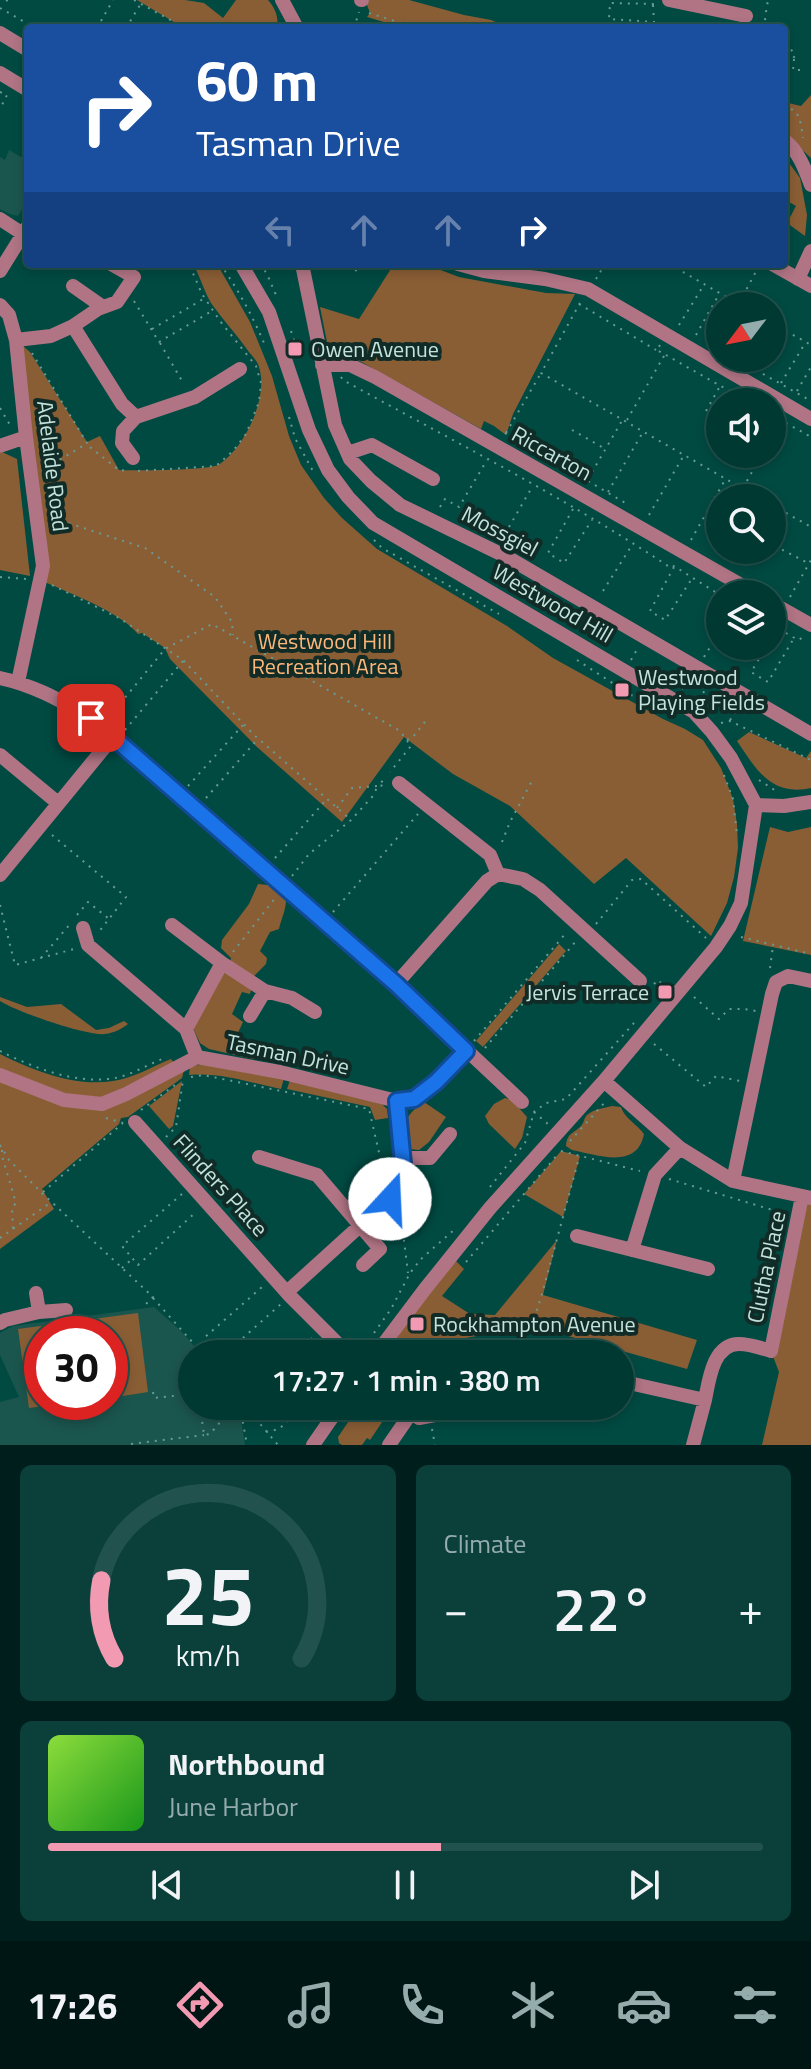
<!DOCTYPE html>
<html lang="en">
<head>
<meta charset="utf-8">
<style>
	body { margin:0; font-family:"Titillium Web",sans-serif; background:#0a3f3a; color:#f1f3f6; height:100vh; display:flex; flex-direction:column; font-size:30px; white-space:nowrap }
	* { box-sizing:border-box; margin:0 }
	p { font-size:26px; color:#95acac }
	.icon { flex:none; width:44px; height:44px; fill:none; stroke:currentColor; stroke-width:2; stroke-linecap:round; stroke-linejoin:round }
	.map { position:relative; height:1445px; overflow:hidden }
	.drawer { display:flex; flex-direction:column; gap:20px; padding:20px; background:#001f1c; flex:1 }
	.drawer>* { flex:none }
	.banner { position:absolute; left:24px; top:24px; width:764px; height:244px; border-radius:8px; box-shadow:0 4px 12px #0003,0 0 0 2px #22524d; background:#1a4fa0; color:#fff; overflow:hidden }
	.needle { width:52px; rotate:238deg }
	.controls { position:absolute; left:706px; top:292px; display:grid; gap:16px }
	.controls a { display:grid; place-items:center; width:80px; height:80px; border-radius:50%; background:#003832; box-shadow:0 4px 12px #0003,0 0 0 2px #22524d; font-size:40px }
	.speed { position:absolute; left:24px; top:1316px; display:flex; gap:16px; font-size:40px; font-weight:700; text-align:center }
	.speed>* { display:grid; place-content:center; width:104px; height:104px; border-radius:50%; background:#003832; box-shadow:0 4px 12px #0003,0 0 0 2px #22524d; line-height:1 }
	.speed .limit { border:12px solid #d22; background:#fff; color:#111 }
	.pin { position:absolute; display:grid; place-items:center; width:68px; height:68px; color:#fff; margin:-34px; border-radius:16px; box-shadow:0 4px 12px #0006 }
	.me { position:absolute; width:88px; margin:-44px; rotate:20deg; stroke-linejoin:round; filter:drop-shadow(0 0 6px #0008) }
	.turn { display:flex; align-items:center; gap:28px; height:168px; padding:0 40px; font-size:36px }
	.turn .icon { width:104px; height:104px; stroke-width:2.5 }
	.turn b { display:block; font-size:56px; line-height:68px }
	.lanes { display:flex; align-items:center; height:76px; padding:0 40px; background:#0003; justify-content:center; gap:40px; direction:ltr }
	.lanes .off { opacity:.35 }
	.big { font-size:60px; font-weight:600; line-height:1.1 }
	.drawer .tile { flex:1; display:flex; flex-direction:column; justify-content:center; gap:12px; min-width:0; padding:0 28px; border-radius:12px; background:#0a3f3a }
	.drawer .dial { align-items:center; gap:0 }
	.dial svg { height:208px; overflow:visible; fill:none; stroke:#22524d; stroke-width:7; stroke-linecap:round; text-anchor:middle }
	.dial text { fill:#f1f3f6; stroke:none }
	.song { display:flex; align-items:center; gap:24px }
	.cover { width:96px; height:96px; border-radius:12px; background:linear-gradient(135deg,hsl(90 70% 55%),hsl(120 70% 35%)) }
	.played { height:8px; border-radius:4px; background:linear-gradient(90deg,#f19ab2 55%,#22524d 55%) }
	.keys { display:flex; justify-content:space-around; direction:ltr }
	.heat { display:flex; justify-content:space-between; align-items:center; font-size:44px; direction:ltr }
	.drawer .tiles { flex:1; display:grid; gap:20px; grid-template-columns:1fr 1fr }
	.tile:last-child { grid-column:span 2 }
	.trip { position:absolute; left:178px; top:1340px; width:456px; height:80px; border-radius:40px; background:#003832; box-shadow:0 4px 12px #0003,0 0 0 2px #22524d; font-weight:600; line-height:80px; text-align:center }
	.dock { display:flex; height:128px; justify-content:space-around; align-items:center; background:#001614; color:#95acac }
	.dock .icon { width:56px; height:56px }
	.dock .active { color:#f19ab2 }
	.dock b { font-size:36px; color:#f1f3f6 }
	.map>svg:first-child { display:block }
	.built { fill:#1b564e; fill-rule:evenodd }
	.green { fill:#8a5e35 }
	.lines { fill:none; stroke-linecap:round; stroke-linejoin:round }
	.path { stroke:#689b94; stroke-width:2; stroke-dasharray:2 6; stroke-linecap:butt }
	.minor { stroke:#b07484; stroke-width:14 }
	.route-casing { stroke:#114b97; stroke-width:20 }
	.route { stroke:#1a73e8; stroke-width:14 }
	.poi-dot { fill:#f19ab2; stroke:#112b27; stroke-width:3 }
	.labels { text-anchor:middle; dominant-baseline:central; stroke-width:8; stroke-linejoin:round; paint-order:stroke }
	.poi-label { font-size:22px; fill:#c4e3dd; stroke:#112b27; text-anchor:start }
	.street-label { font-size:22px; fill:#c4e3dd; stroke:#112b27 }
	.park-label { font-size:22px; fill:#feb778; stroke:#112b27 }
</style>
</head>
<body>
<div class="map">
<svg width="811" height="1445" viewBox="0 0 811 1445">
	<rect width="100%" height="100%" fill="#004a42"/>
	<!-- built -->
	<path class="built" d="M 9,150 L 28,161 L 28,200 L 18,216 L 10,214 L 0,209 L 0,157 L 5,160 Z
		M 154,1307 L 181,1331 L 201,1354 L 192,1354 L 192,1406 L 239,1406 L 245,1445 L 0,1445 L 0,1402 L 19,1397 L 0,1355 L 0,1333 L 13,1326 ZM 42,1334 L 110,1334 L 110,1402 L 42,1402 Z"/>
	<!-- green -->
	<path class="green" d="M 137,0 L 185,0 L 204,3 L 223,18 L 236,0 L 268,0 C 275,8 279,17 277,28 L 246,28 L 241,25 L 238,28 L 184,28 Z
		M 367,0 L 409,0 L 464,15 L 491,20 L 510,28 L 404,28 L 367,17 L 370,13 L 367,5 Z
		M 811,95 L 811,158 L 797,145 L 784,144 L 784,102 L 801,106 Z
		M 784,156 L 800,178 L 807,215 L 805,236 L 787,223 L 796,206 L 784,199 Z
		M 193,264 L 215,264 L 220,269 L 250,322 L 272,376 L 289,436 L 301,465 L 324,498 L 342,518 L 377,549 L 507,626 L 553,658 L 663,719 L 685,729 L 703,740 L 721,768 L 733,799 L 737,824 L 738,848 L 734,877 L 727,903 L 711,936 L 626,858 L 594,884 L 510,806 L 453,774 L 404,737 L 342,822 L 257,747 L 170,659 L 165,648 L 142,633 L 138,634 C 119,611 69,593 40,580 L 16,340 L 30,352 L 87,442 L 100,436 L 119,470 C 134,471 208,470 218,465 C 244,449 269,398 259,367 C 258,362 253,357 249,352 C 237,335 223,320 211,303 C 204,291 200,276 193,264 Z
		M 394,264 L 425,264 L 459,277 L 546,293 L 575,294 L 513,414 L 506,435 L 494,426 L 484,421 L 481,429 L 358,360 L 338,354 L 328,347 L 320,307 L 359,319 Z
		M 2,452 L 17,459 L 30,576 L 0,570 L 0,453 Z
		M 749,732 L 806,758 L 811,751 L 811,788 C 771,797 756,769 737,741 Z
		M 770,827 L 788,832 L 811,827 L 811,955 L 743,941 Z
		M 258,884 L 268,885 L 286,900 C 286,910 281,919 279,929 L 270,932 L 260,951 L 267,958 L 266,964 L 251,979 L 230,963 L 231,958 L 221,948 L 222,940 L 249,904 Z
		M 559,944 L 566,951 L 483,1047 L 476,1041 Z
		M 230,972 L 251,990 L 250,994 L 242,992 L 232,1014 L 243,1022 L 236,1037 L 257,1046 L 253,1059 L 209,1049 L 200,1043 L 194,1030 L 193,1019 L 220,973 Z
		M 0,997 L 27,1007 L 61,1004 L 96,1030 L 109,1028 L 124,1021 L 128,1024 C 119,1031 109,1035 98,1034 C 74,1031 20,1013 0,1001 Z
		M 0,1054 C 34,1071 75,1087 113,1081 C 131,1079 154,1066 171,1059 L 174,1063 L 102,1098 L 65,1097 L 0,1069 Z
		M 206,1063 L 284,1078 L 281,1089 C 251,1083 220,1072 189,1075 L 190,1067 Z
		M 184,1070 L 182,1078 L 128,1117 L 121,1118 L 119,1124 L 42,1189 L 54,1209 L 0,1249 L 0,1079 L 104,1108 Z
		M 290,1080 L 382,1104 L 387,1109 L 388,1118 L 375,1120 L 370,1107 L 287,1089 Z
		M 182,1081 L 173,1126 L 169,1129 L 149,1106 Z
		M 505,1098 L 512,1100 L 527,1117 L 522,1138 L 515,1149 L 489,1124 L 485,1116 L 494,1104 Z
		M 424,1102 L 446,1117 L 429,1142 L 419,1150 L 410,1149 C 398,1128 405,1115 424,1102 Z
		M 612,1106 L 621,1107 C 625,1119 637,1124 644,1134 C 637,1170 598,1155 572,1150 L 566,1146 C 567,1133 573,1134 581,1126 C 584,1123 584,1118 587,1115 C 594,1109 604,1108 612,1106 Z
		M 561,1151 L 580,1156 L 563,1217 L 524,1194 Z
		M 802,1196 L 811,1198 L 811,1445 L 762,1445 L 779,1372 L 771,1351 Z
		M 557,1240 L 543,1295 L 697,1340 L 687,1369 L 532,1326 L 416,1347 L 417,1354 L 387,1354 L 406,1323 L 455,1260 L 464,1269 L 442,1296 L 470,1314 L 495,1315 Z
		M 138,1313 L 148,1392 L 110,1398 L 110,1334 L 42,1334 L 42,1402 L 76,1402 L 29,1408 L 18,1329 Z
		M 359,1406 L 393,1406 L 370,1440 L 367,1438 L 362,1445 L 342,1445 L 339,1443 L 338,1437 Z"/>
	<g class="lines">
		<!-- path -->
		<path class="path" d="M 6,0 L 10,2 L 11,0
			M 134,0 L 185,28
			M 653,5 L 654,22 L 609,19 L 610,3 L 656,4
			M 0,8 L 35,28
			M 369,13 L 417,28
			M 97,28 L 113,0
			M 126,28 L 140,5
			M 354,28 L 359,12
			M 766,28 L 765,18 L 768,0
			M 784,47 L 790,48 L 795,55 L 792,61 L 784,60
			M 794,59 L 793,70 L 800,70
			M 0,92 L 7,95 L 0,109
			M 784,105 C 802,113 800,121 803,138
			M 220,264 C 238,289 252,315 264,343
			M 260,264 L 267,274 L 276,295
			M 669,264 L 742,306
			M 348,266 L 359,272 L 364,264
			M 596,279 L 605,264
			M 134,301 L 159,342 L 212,311
			M 580,303 L 541,373 L 759,498
			M 739,303 L 759,266
			M 579,304 L 656,350
			M 772,323 L 811,345
			M 679,325 L 702,288
			M 152,329 L 205,298
			M 291,331 L 300,358
			M 696,335 L 718,296
			M 160,343 L 182,381
			M 660,345 L 657,350 L 749,402
			M 32,353 L 87,443 L 86,444 L 119,470 L 128,471
			M 749,366 L 811,401
			M 341,377 L 343,380 C 453,441 566,498 671,568 L 674,566 L 720,595
			M 781,383 L 804,345
			M 797,391 L 811,367
			M 0,408 L 10,425
			M 706,411 L 719,388
			M 772,415 L 811,437
			M 289,417 L 295,438 L 314,473
			M 627,420 L 664,356
			M 710,427 L 720,433
			M 572,430 L 602,447
			M 505,433 L 629,505
			M 506,433 L 541,373
			M 772,437 L 781,422
			M 46,468 L 86,444
			M 138,471 L 216,466 L 233,451 L 246,434 L 259,402 L 261,383 L 256,366 L 220,321 L 202,294 L 189,264
			M 588,479 L 623,419
			M 743,488 L 762,454
			M 608,492 L 643,432
			M 772,505 L 811,527
			M 440,507 L 445,499 L 459,507 L 487,460
			M 573,509 L 548,553 L 564,563 L 592,520
			M 649,515 L 684,455
			M 53,521 L 65,522 L 145,548 L 215,597 L 232,622 L 233,635
			M 772,529 L 784,512
			M 505,534 L 532,487
			M 374,540 L 382,548 L 499,614
			M 691,540 L 725,480
			M 775,546 L 808,563
			M 674,567 L 650,611 L 665,620 L 693,577
			M 0,577 L 27,579
			M 52,585 L 119,618 L 183,660 L 253,734 L 351,820
			M 603,591 L 632,545
			M 790,597 L 811,560
			M 532,601 L 539,589
			M 772,625 L 798,640 L 805,636
			M 772,638 L 777,629
			M 767,646 L 751,672 L 768,682 L 794,638
			M 704,657 L 720,631
			M 577,660 L 631,695 L 647,701
			M 631,660 L 638,648
			M 669,680 L 683,689
			M 698,699 L 707,688
			M 110,716 L 165,649 L 212,624 L 400,731 L 411,746 L 390,772
			M 730,720 L 738,708
			M 721,723 L 730,721 L 811,760
			M 125,730 L 183,661
			M 407,740 L 413,737 L 428,718
			M 724,775 L 733,799 L 737,835
			M 759,780 L 776,791
			M 188,786 L 243,725
			M 206,798 L 257,740
			M 337,808 L 352,788 L 378,786 L 386,777
			M 52,835 L 126,897 L 98,933
			M 502,842 L 510,822 L 533,779
			M 275,858 L 326,800
			M 292,876 L 309,854 L 351,820 L 372,797 L 378,786 L 386,785
			M 0,905 L 15,965 L 74,949
			M 333,912 L 418,814
			M 77,915 L 88,902 L 108,918
			M 596,924 L 632,880 L 641,879 L 706,938
			M 741,937 L 811,954
			M 233,952 L 276,897
			M 41,958 L 71,923
			M 770,968 L 773,946
			M 654,984 L 658,980 L 665,987
			M 694,997 L 719,1019 L 729,1009 L 744,1009 L 756,1011
			M 474,1041 L 566,933
			M 654,1044 L 706,1087 L 716,1076 L 740,1081
			M 485,1048 L 577,940
			M 0,1051 C 34,1068 77,1085 115,1078 C 131,1075 147,1065 162,1059
			M 191,1077 L 203,1075 L 369,1109 L 386,1183
			M 141,1110 L 175,1085
			M 534,1112 L 548,1124
			M 106,1118 L 123,1123
			M 166,1137 L 176,1127 L 183,1080
			M 570,1141 L 606,1101
			M 0,1145 L 9,1160 L 42,1193 L 153,1297 L 143,1307
			M 2,1150 L 2,1156 L 16,1203 L 12,1208 L 13,1229
			M 561,1151 L 640,1171
			M 669,1179 L 786,1214
			M 490,1187 L 525,1143 L 534,1112 L 546,1103 L 566,1099 L 634,1023
			M 43,1192 L 123,1123
			M 182,1194 L 122,1246 L 138,1265 L 196,1212
			M 400,1208 L 408,1273
			M 0,1238 L 50,1203
			M 466,1262 L 558,1154
			M 122,1268 L 132,1259
			M 153,1298 L 203,1354
			M 532,1326 L 542,1294 L 579,1158
			M 374,1333 L 391,1309 L 410,1273 L 421,1259 L 455,1229
			M 218,1354 L 204,1338 L 262,1287
			M 225,1354 L 281,1304
			M 293,1354 L 312,1338
			M 359,1354 L 363,1348
			M 153,1392 L 154,1398 L 192,1394
			M 200,1406 L 204,1435 L 210,1434 L 234,1406
			M 240,1406 L 247,1445
			M 245,1406 L 278,1445
			M 432,1429 L 435,1445
			M 266,1432 L 279,1429 L 304,1406
			M 131,1444 L 204,1435"/>
		<!-- minor -->
		<path class="minor" d="M 282,0 L 297,28
			M 361,0 L 362,0
			M 669,0 L 746,16
			M 0,33 L 28,50
			M 0,73 L 28,90
			M 784,140 C 798,150 805,169 811,185
			M 0,219 L 23,234
			M 241,264 L 269,312 L 309,430 L 328,470 L 348,497 L 373,523 L 694,712 L 712,732 L 731,758 L 756,805 L 741,903 L 730,926 L 716,947 L 604,1081 L 490,1208 L 425,1289 L 376,1354
			M 302,264 L 335,425 L 350,459 L 371,481 L 400,505 L 507,557 L 811,734
			M 458,264 L 484,271 L 545,279 L 588,289 L 811,419
			M 772,264 L 811,286
			M 0,271 L 28,226
			M 798,279 L 811,251
			M 73,286 L 103,307
			M 0,305 L 9,315 L 16,340 L 26,437 L 43,566 L 18,682
			M 73,326 L 122,404 L 136,417 L 195,397 L 240,369
			M 16,340 L 51,336 L 73,326 L 98,309 L 117,302 L 134,277 L 111,264
			M 322,365 L 350,365 L 375,377 L 757,594
			M 0,446 L 26,437
			M 348,453 L 372,445 L 433,479
			M 133,458 L 122,443 L 123,431 L 136,417
			M 772,603 L 811,625
			M 0,678 C 34,685 61,701 91,718 L 396,984 L 522,1102
			M 0,755 L 58,803
			M 399,783 L 490,855 L 498,874
			M 756,805 L 784,806 L 811,802
			M 0,875 L 113,737
			M 172,925 L 222,963
			M 83,928 L 88,945 L 186,1029
			M 396,984 L 487,881 L 498,874 L 523,879 L 540,890 L 640,981
			M 250,1016 L 265,991
			M 197,1057 L 186,1029 L 222,963 L 265,991 L 292,998 L 315,1012
			M 0,1075 L 64,1100 L 102,1104 L 126,1094 L 197,1057 L 280,1072 L 397,1101 L 414,1099 L 436,1082 L 466,1051
			M 604,1081 L 680,1148 L 733,1181 L 811,1198
			M 135,1122 L 290,1296 L 340,1346
			M 259,1157 L 317,1175 L 380,1249 L 363,1265
			M 402,1158 L 430,1158 L 450,1134
			M 733,1181 L 772,994 L 776,982 L 788,976 L 811,981
			M 577,1236 L 708,1269
			M 632,1250 L 655,1175 L 680,1148
			M 287,1292 L 405,1185 L 397,1101
			M 36,1293 L 39,1312
			M 0,1323 L 5,1320 L 39,1312 L 66,1310
			M 620,1381 L 705,1400 C 709,1380 713,1344 739,1344 C 750,1344 761,1348 771,1351 L 802,1196
			M 402,1406 L 419,1418 L 483,1406
			M 313,1445 L 340,1406
			M 389,1445 L 411,1413
			M 693,1445 L 705,1400"/>
	</g>
	<g class="lines">
		<defs>
			<path id="route" d="M 91,718 L 396,984 L 466,1051 L 436,1082 L 414,1099 L 397,1101 L 405,1185 L 390,1199"/>
		</defs>
		<!-- route casing -->
		<use href="#route" class="route-casing"/>
		<!-- route -->
		<use href="#route" class="route"/>
	</g>
	<!-- markers -->
	<g class="poi-dot">
		<rect x="287" y="341" width="16" height="16" rx="4"/>
		<rect x="614" y="682" width="16" height="16" rx="4"/>
		<rect x="657" y="984" width="16" height="16" rx="4"/>
		<rect x="409" y="1316" width="16" height="16" rx="4"/>
	</g>
	<g class="labels">
		<!-- poi labels -->
		<g class="poi-label">
			<text x="311" y="349">Owen Avenue</text>
			<text x="638" y="677">Westwood<tspan x="638" dy="25">Playing Fields</tspan></text>
			<text x="649" y="992" text-anchor="end">Jervis Terrace</text>
			<text x="433" y="1324">Rockhampton Avenue</text>
		</g>
		<!-- street labels -->
		<g class="street-label">
			<text transform="translate(552 453) rotate(29)">Riccarton</text>
			<text transform="translate(53 466) rotate(83)">Adelaide Road</text>
			<text transform="translate(500 531) rotate(28)">Mossgiel</text>
			<text transform="translate(553 603) rotate(30)">Westwood Hill</text>
			<text transform="translate(288 1054) rotate(12)">Tasman Drive</text>
			<text transform="translate(221 1185) rotate(48)">Flinders Place</text>
			<text transform="translate(766 1267) rotate(-78)">Clutha Place</text>
		</g>
		<!-- park labels -->
		<g class="park-label">
			<text x="325" y="641">Westwood Hill<tspan x="325" dy="25">Recreation Area</tspan></text>
		</g>
	</g>
</svg>
<div class="controls">
<a><svg class="needle" viewBox="-14 -14 28 28"><path d="M0-13l5 13h-10z" fill="#e53935"/><path d="M0 13l5-13h-10z" fill="#95acac"/></svg></a>
<a><svg class="icon" aria-label="sound" viewBox="0 0 24 24"><path d="M4 9h4l5-4v14l-5-4H4zM17 9q2 3 0 6"/></svg></a>
<a><svg class="icon" aria-label="search" viewBox="0 0 24 24"><circle cx="10" cy="10" r="6"/><path d="M15 15l6 6"/></svg></a>
<a><svg class="icon" aria-label="layers" viewBox="0 0 24 24"><path d="M12 4l9 5-9 5-9-5zM3 14l9 5 9-5"/></svg></a>
</div>
<div class="speed"><div class="limit">30</div></div>
<div class="pin" style="left:91px;top:718px;background:#d93025"><svg class="icon" aria-label="arrive" viewBox="0 0 24 24"><path d="M6 21V4h12l-3 4 3 4H6"/></svg></div>
<svg class="me" style="left:390px;top:1199px" viewBox="-20 -20 40 40"><circle r="19" fill="#fff"/><path d="M0-13L10 11 0 6-10 11z" fill="#1a73e8"/></svg>
<div class="trip">17:27 · 1 min · 380 m</div>
<div class="banner">
<div class="turn"><svg class="icon" aria-label="right" viewBox="0 0 24 24"><path d="M7 20v-9h11M14 6l5 5-5 5"/></svg><div><b>60 m</b>Tasman Drive</div></div>
<div class="lanes"><svg class="icon off" aria-label="left" viewBox="0 0 24 24"><path d="M17 20v-9H6M10 6l-5 5 5 5"/></svg><svg class="icon off" aria-label="ahead" viewBox="0 0 24 24"><path d="M12 20V5M6 11l6-6 6 6"/></svg><svg class="icon off" aria-label="ahead" viewBox="0 0 24 24"><path d="M12 20V5M6 11l6-6 6 6"/></svg><svg class="icon" aria-label="right" viewBox="0 0 24 24"><path d="M7 20v-9h11M14 6l5 5-5 5"/></svg></div>
</div>
</div>
<section class="drawer">
<div class="tiles">
<div class="tile dial"><svg viewBox="0 0 100 80">
<path d="M14 69A42 42 0 1 1 86 69"/>
<path d="M14 69A42 42 0 0 1 9 39" stroke="#f19ab2"/>
<text x="50" y="56" font-size="32" font-weight="700">25</text>
<text x="50" y="72" font-size="11">km/h</text>
</svg></div>
<div class="tile"><p>Climate</p>
<div class="heat"><a>−</a><b class="big">22°</b><a>+</a></div>
</div>
<div class="tile">
<div class="song"><i class="cover"></i><div><b>Northbound</b><p>June Harbor</p></div></div>
<div class="played"></div>
<div class="keys"><svg class="icon" aria-label="previous" viewBox="0 0 24 24"><path d="M18 5L8 12l10 7zM5 5v14"/></svg><svg class="icon" aria-label="pause" viewBox="0 0 24 24"><path d="M8 5v14M16 5v14"/></svg><svg class="icon" aria-label="next" viewBox="0 0 24 24"><path d="M6 5l10 7-10 7zM19 5v14"/></svg></div>
</div>
</div>
</section>
<nav class="dock">
<b>17:26</b>
<svg class="icon active" aria-label="directions" viewBox="0 0 24 24"><path d="M12 3l9 9-9 9-9-9zM9 14v-3h6M13 9l2 2-2 2"/></svg>
<svg class="icon" aria-label="music" viewBox="0 0 24 24"><path d="M9 18V5l10-2v13"/><circle cx="6" cy="18" r="3"/><circle cx="16" cy="16" r="3"/></svg>
<svg class="icon" aria-label="phone" viewBox="0 0 24 24"><path d="M5 4h4l2 5-3 2q2 4 5 5l2-3 5 2v4C11 20 4 13 5 4z"/></svg>
<svg class="icon" aria-label="climate" viewBox="0 0 24 24"><path d="M12 3v18M4 7l16 10M4 17L20 7"/></svg>
<svg class="icon" aria-label="car" viewBox="0 0 24 24"><path d="M5 17H2v-5l4-1 3-4h7l3 4 3 1v5h-3M9 17h6M6 11h13"/><circle cx="7" cy="17" r="2"/><circle cx="17" cy="17" r="2"/></svg>
<svg class="icon" aria-label="filters" viewBox="0 0 24 24"><path d="M4 7h16M4 17h16"/><circle cx="9" cy="7" r="2"/><circle cx="15" cy="17" r="2"/></svg>
</nav>
</body>
</html>
